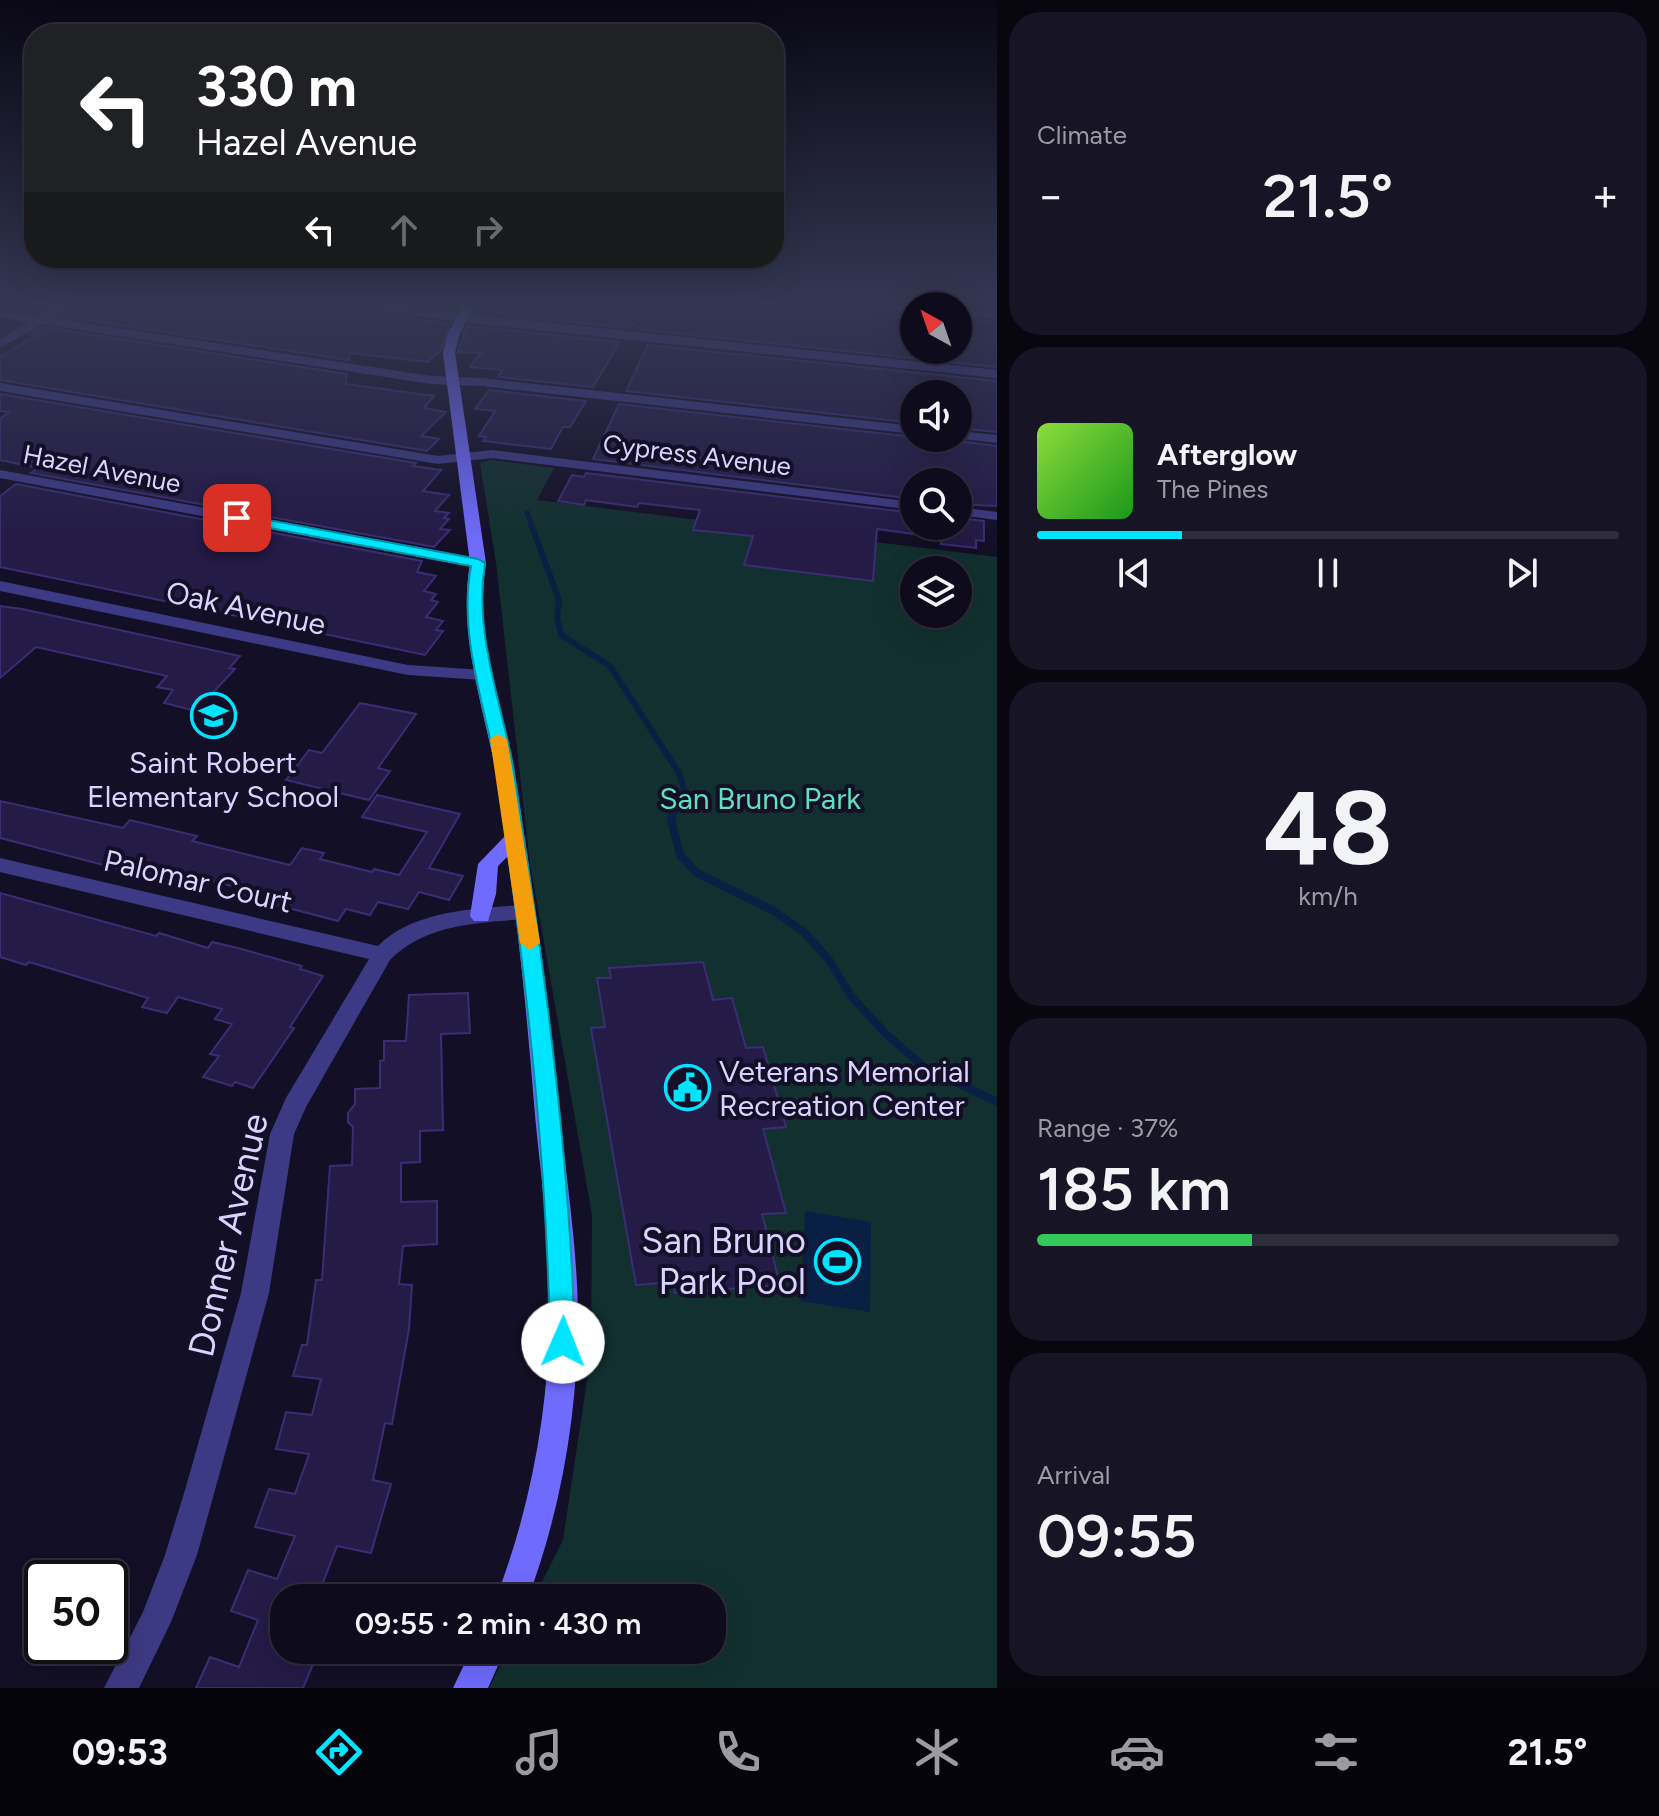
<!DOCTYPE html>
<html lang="en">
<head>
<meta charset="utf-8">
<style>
	body { margin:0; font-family:Figtree,sans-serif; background:#171425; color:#f1f3f6; height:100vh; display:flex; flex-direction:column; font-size:30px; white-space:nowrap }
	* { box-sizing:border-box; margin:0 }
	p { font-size:26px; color:#9b9ba3 }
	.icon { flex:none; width:44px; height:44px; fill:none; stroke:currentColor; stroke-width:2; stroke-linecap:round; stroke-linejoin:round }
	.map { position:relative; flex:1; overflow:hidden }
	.details { display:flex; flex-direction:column; gap:12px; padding:12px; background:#08060f; width:662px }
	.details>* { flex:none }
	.hud { position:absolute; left:24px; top:24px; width:760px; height:244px; border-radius:32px; box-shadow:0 8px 32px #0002,0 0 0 2px #2e2b3b; background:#202124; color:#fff; overflow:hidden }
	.needle { width:52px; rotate:320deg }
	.controls { position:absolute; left:900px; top:292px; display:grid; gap:16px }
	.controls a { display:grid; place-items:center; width:72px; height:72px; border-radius:50%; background:#0e0b1c; box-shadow:0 8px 32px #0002,0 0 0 2px #2e2b3b; font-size:40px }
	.speed { position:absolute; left:24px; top:1560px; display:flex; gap:16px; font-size:40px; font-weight:700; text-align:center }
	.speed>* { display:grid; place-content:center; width:104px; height:104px; border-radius:50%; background:#0e0b1c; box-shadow:0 8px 32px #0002,0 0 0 2px #2e2b3b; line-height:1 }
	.speed .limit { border:4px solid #111; border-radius:12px; background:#fff; color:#111 }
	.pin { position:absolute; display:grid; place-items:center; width:68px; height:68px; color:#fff; margin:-34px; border-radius:16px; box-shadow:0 4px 12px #0006 }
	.me { position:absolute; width:88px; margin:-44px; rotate:1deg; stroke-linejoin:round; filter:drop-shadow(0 0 6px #0008) }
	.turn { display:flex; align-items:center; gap:28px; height:168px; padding:0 40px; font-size:36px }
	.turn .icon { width:104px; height:104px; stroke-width:2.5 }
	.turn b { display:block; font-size:56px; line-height:68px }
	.lanes { display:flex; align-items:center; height:76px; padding:0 40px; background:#0003; justify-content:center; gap:40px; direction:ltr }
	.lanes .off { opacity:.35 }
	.big { font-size:60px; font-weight:600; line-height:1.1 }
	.details .card { flex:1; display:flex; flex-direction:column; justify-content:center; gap:12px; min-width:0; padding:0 28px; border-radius:32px; background:#171425 }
	.details .dial { align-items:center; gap:0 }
	.dial b { font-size:104px; line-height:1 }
	.song { display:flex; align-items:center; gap:24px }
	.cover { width:96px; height:96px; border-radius:12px; background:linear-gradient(135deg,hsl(90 70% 55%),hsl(120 70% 35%)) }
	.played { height:8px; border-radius:4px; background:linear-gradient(90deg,#00e5ff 25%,#2e2b3b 25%) }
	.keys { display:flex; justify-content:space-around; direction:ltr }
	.heat { display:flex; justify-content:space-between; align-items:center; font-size:44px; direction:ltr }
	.charge { height:12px; border-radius:6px; background:linear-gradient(90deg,#34c759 37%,#2e2b3b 0) }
	.trip { position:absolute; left:270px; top:1584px; width:456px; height:80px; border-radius:32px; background:#0e0b1c; box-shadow:0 8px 32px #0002,0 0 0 2px #2e2b3b; font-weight:600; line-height:80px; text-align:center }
	.tab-bar { display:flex; height:128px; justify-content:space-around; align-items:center; background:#06040b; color:#9b9ba3 }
	.tab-bar .icon { width:56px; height:56px }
	.tab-bar .selected { color:#00e5ff }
	.tab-bar b { font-size:36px; color:#f1f3f6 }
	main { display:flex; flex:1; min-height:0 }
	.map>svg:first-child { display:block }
	.green { fill:#12302f; fill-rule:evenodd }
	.water { fill:#0a1f44 }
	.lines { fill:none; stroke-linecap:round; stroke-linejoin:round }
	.stream-far2 { stroke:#0a1f44; stroke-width:5 }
	.stream-far1 { stroke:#0a1f44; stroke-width:6 }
	.stream { stroke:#0a1f44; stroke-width:8 }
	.building { fill:#241b47; stroke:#3b2d73; stroke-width:2 }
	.street { fill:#3d3a85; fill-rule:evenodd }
	.secondary { fill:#6f6bff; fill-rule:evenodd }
	.route { fill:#00e5ff; stroke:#0095a6; stroke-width:2 }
	.slow { fill:#f59e0b }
	.labels { text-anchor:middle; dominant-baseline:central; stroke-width:8; stroke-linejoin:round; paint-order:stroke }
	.far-street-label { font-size:26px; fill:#d9d4ff; stroke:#130f26 }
	.street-label { font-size:30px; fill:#d9d4ff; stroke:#130f26 }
	.poi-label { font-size:30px; fill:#d9d4ff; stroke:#130f26 }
	.park-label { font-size:30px; fill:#5fe0c0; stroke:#130f26 }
	.near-street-label { font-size:36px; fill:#d9d4ff; stroke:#130f26 }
	.near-poi-label { font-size:36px; fill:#d9d4ff; stroke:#130f26; text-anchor:end }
</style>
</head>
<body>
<main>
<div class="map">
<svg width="997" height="1688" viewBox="0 0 997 1688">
	<rect width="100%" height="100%" fill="#130f26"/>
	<!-- green -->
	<path class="green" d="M 490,460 L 554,468 L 537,500 L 997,557 L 997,1688 L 489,1688 L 508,1650 L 712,1650 L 712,1598 L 534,1598 L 563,1540 L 591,1354 L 592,1215 L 530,863 L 496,563 L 480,463 ZM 914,570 L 958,570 L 958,614 L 914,614 Z"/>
	<!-- water -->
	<path class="water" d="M 805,1211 L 871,1222 L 870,1312 L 801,1301 Z"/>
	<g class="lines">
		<!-- stream-far2 -->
		<path class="stream-far2" d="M 527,512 L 532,526"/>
		<!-- stream-far1 -->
		<path class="stream-far1" d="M 531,524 L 559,600 L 557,617 L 561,635 L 610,666 L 679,773 L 685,792 L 673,814"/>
		<!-- stream -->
		<path class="stream" d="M 674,812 L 671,819 L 680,855 L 697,873 L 772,910 L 804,932 L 829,960 L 852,997 L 885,1033 L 924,1067 L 997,1102"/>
	</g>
	<!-- building -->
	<path class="building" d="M 73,306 L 141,306 L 133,311 L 188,319 L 209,306 L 358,306 L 367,312 L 450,324 L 441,350 L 428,362 L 350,353 L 349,360 L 59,316 Z
		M 477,306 L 674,306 L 711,309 L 712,306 L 797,306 L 914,314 L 914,350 L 958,350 L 958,319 L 990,321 L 997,323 L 997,367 L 644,330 L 631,323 L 628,328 L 474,312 Z
		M 467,326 L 620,342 L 593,387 L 498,377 L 502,370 L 470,367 L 481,353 L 458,352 Z
		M 43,327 L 347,374 L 346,384 L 434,396 L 424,408 L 446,412 L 421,436 L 439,439 L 427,451 L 0,380 L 0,357 L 37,335 L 30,334 Z
		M 648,345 L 997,381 L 997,432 L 958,428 L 958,394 L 914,391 L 914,423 L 626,391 Z
		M 489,390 L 586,401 L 570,427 L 563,427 L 551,449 L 483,441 L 486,437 L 479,436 L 495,411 L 475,409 Z
		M 0,394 L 416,463 L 413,466 L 441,470 L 423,491 L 449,495 L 435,511 L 449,513 L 444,518 L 449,519 L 440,529 L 450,530 L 434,547 L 31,473 L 38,468 L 0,460 L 0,419 L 9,412 L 0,411 Z
		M 619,404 L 914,437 L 914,441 L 958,446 L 958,441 L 997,446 L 997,506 L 958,504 L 958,482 L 914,482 L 914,499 L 593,459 Z
		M 586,473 L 914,513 L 914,534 L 877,529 L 873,581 L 744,565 L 753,536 L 693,530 L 700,510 L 639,503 L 637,507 L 586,500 L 584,505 L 558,501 L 572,475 L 584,477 Z
		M 16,484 L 422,561 L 417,572 L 436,576 L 424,591 L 436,594 L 431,600 L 438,602 L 426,617 L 443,621 L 436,630 L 443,631 L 425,655 L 0,567 L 0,496 Z
		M 958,518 L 984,521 L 984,541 L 976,540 L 976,548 L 941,544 L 943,526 L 958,526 Z
		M 0,606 L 22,609 L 240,656 L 229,668 L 235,669 L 196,711 L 164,703 L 173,690 L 157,687 L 167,676 L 36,647 L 0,678 Z
		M 360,703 L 416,714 L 378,768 L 390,771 L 369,800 L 286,780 L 309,750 L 322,753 Z
		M 377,795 L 460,814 L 429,868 L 463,876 L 449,900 L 419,892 L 408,909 L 378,902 L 370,915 L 346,909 L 338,921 L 235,894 L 240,888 L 196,877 L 188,887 L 0,838 L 0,801 L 123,828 L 130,820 L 197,836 L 192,841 L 290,865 L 302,848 L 324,853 L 320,859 L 372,872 L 374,869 L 399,875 L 427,832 L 362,817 Z
		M 0,893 L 156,936 L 159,933 L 208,948 L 212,942 L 238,948 L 302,966 L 300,969 L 323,976 L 290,1027 L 294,1028 L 253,1088 L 235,1082 L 232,1086 L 203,1077 L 219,1056 L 210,1054 L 232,1024 L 215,1019 L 222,1009 L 178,997 L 167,1013 L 142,1007 L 148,998 L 29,962 L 26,965 L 0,957 Z
		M 703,962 L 713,1000 L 732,998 L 746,1048 L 763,1047 L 786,1127 L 763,1129 L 786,1213 L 762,1214 L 780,1285 L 675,1293 L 673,1282 L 636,1285 L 591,1028 L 605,1027 L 597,978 L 611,978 L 609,968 Z
		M 468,993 L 470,1033 L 441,1034 L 443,1130 L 420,1131 L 420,1162 L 401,1163 L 401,1202 L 437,1201 L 437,1244 L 403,1246 L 399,1284 L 412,1285 L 409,1329 L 392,1424 L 385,1423 L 373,1480 L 391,1484 L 371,1553 L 337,1546 L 319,1593 L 323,1594 L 322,1598 L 284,1598 L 284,1650 L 319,1650 L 303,1688 L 196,1688 L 210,1657 L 239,1667 L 258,1620 L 231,1611 L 248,1570 L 277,1579 L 295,1536 L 255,1527 L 269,1489 L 295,1494 L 309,1454 L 276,1449 L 286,1412 L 312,1415 L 321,1379 L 293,1376 L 302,1345 L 307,1345 L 316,1280 L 322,1280 L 330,1166 L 352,1165 L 353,1127 L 348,1122 L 348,1113 L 355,1104 L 355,1089 L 380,1088 L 380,1061 L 384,1060 L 384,1041 L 406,1041 L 409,995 Z"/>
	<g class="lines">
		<!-- street -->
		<path class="street" d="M 57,306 L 70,306 L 51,318 L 431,376 L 481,378 L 914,426 L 914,434 L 481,386 L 431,384 L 42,324 L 0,348 L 0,339 L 29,322 L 0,317 L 0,311 L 38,316 Z
			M 361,306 L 388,306 L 997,370 L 997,378 L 461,322 L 367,309 Z
			M 879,306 L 918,306 L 914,306 L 914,311 L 885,309 Z
			M 958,310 L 997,313 L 997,319 L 958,316 Z
			M 0,383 L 438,456 L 492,450 L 914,502 L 914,510 L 492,458 L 438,464 L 0,391 Z
			M 958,431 L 997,435 L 997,443 L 954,438 L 958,438 Z
			M 0,470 L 478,558 L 486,563 L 478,568 L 0,478 Z
			M 958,507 L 997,512 L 997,520 L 958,515 Z
			M 0,581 L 408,665 L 483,670 L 492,675 L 483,680 L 408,675 L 0,591 Z
			M 0,858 L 378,946 C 413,910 477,908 525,905 L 532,907 L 536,912 L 532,917 L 525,919 C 477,923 425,924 390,960 L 306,1107 L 294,1134 L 269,1293 L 215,1490 L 197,1555 L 171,1622 L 139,1688 L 104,1688 L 143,1612 L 165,1555 L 185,1490 L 241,1293 L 270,1134 L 286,1098 L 369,959 L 0,872 Z"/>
		<!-- secondary -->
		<path class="secondary" d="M 463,306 L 474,306 L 459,335 L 455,353 L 486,563 C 473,644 507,728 520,808 C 536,908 548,1007 559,1108 C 566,1176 577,1245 578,1313 C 578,1411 562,1507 528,1598 L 496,1598 C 531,1507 548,1412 550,1314 C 552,1248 541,1181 535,1115 C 528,1028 520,942 508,856 L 498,866 L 496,894 L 488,921 L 474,921 L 470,916 L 478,864 L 505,836 C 501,810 498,783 493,757 C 479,694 459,627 470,563 L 443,353 L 447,335 Z
			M 471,1650 L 505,1650 L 488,1688 L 453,1688 Z"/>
	</g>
	<!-- sky -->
	<linearGradient id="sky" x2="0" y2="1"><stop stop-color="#0a0815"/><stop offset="0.56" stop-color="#333752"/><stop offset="1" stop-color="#333752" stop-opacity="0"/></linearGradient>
	<rect width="997" height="542" fill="url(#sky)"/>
	<!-- route -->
	<path class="route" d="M 237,514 L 478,559 L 485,563 C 474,630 499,696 512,761 C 516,783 519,805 522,827 C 549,997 570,1169 575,1342 L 572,1350 L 563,1353 L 554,1350 L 550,1342 C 547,1168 528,995 504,823 C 501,801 499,779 494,757 C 481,696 459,629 471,566 L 232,521 L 232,516 Z"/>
	<!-- slow -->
	<path class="slow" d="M 498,734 L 507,739 L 540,943 L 530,950 L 520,943 L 490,739 Z"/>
	<!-- icons -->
	<defs>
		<symbol id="school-ring" viewBox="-11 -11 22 22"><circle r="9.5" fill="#130f26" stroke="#00e5ff" stroke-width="1.5"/><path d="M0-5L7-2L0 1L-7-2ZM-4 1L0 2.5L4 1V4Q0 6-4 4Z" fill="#00e5ff"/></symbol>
		<symbol id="civic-ring" viewBox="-11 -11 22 22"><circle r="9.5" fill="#130f26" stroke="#00e5ff" stroke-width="1.5"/><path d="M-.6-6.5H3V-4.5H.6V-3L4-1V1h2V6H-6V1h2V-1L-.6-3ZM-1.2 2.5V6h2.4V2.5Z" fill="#00e5ff"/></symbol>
		<symbol id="stadium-ring" viewBox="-11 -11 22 22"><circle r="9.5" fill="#130f26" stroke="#00e5ff" stroke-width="1.5"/><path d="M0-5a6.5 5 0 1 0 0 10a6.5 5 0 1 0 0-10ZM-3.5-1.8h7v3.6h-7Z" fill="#00e5ff"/></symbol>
	</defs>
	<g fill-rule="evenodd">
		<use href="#school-ring" x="188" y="690" width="51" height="51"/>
		<use href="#civic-ring" x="662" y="1062" width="51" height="51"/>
		<use href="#stadium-ring" x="812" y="1236" width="51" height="51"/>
	</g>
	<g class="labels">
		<!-- far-street labels -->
		<g class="far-street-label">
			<text transform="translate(697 455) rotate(7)">Cypress Avenue</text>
			<text transform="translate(102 469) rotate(11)">Hazel Avenue</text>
		</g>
		<!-- street labels -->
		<g class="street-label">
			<text transform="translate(246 608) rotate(12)">Oak Avenue</text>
			<text transform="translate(198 881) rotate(13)">Palomar Court</text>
		</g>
		<!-- poi labels -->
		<g class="poi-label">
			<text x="213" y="762">Saint Robert<tspan x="213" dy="34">Elementary School</tspan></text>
			<text x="719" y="1071" text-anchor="start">Veterans Memorial<tspan x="719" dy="34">Recreation Center</tspan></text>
		</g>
		<!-- park labels -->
		<g class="park-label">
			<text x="760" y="798">San Bruno Park</text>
		</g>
		<!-- near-street labels -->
		<g class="near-street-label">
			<text transform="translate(228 1235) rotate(-77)">Donner Avenue</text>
		</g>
		<!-- near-poi labels -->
		<g class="near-poi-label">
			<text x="806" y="1240">San Bruno<tspan x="806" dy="41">Park Pool</tspan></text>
		</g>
	</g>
</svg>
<div class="controls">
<a><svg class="needle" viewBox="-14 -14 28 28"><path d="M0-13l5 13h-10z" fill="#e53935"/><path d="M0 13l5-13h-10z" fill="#9b9ba3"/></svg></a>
<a><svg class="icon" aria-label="sound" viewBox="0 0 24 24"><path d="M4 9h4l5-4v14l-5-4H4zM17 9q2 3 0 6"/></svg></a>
<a><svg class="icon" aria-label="search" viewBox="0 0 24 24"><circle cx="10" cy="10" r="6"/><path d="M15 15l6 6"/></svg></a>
<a><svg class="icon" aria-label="layers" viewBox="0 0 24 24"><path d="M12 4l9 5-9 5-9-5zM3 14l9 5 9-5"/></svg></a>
</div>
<div class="speed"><div class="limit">50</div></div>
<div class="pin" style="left:237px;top:518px;background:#d93025"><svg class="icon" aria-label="arrive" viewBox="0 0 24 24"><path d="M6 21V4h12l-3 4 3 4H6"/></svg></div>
<svg class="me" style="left:563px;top:1342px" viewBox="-20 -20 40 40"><circle r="19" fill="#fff"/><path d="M0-13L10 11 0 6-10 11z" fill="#00e5ff"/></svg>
<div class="trip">09:55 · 2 min · 430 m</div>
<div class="hud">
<div class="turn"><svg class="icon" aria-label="left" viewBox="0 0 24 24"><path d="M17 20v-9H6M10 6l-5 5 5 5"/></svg><div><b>330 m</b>Hazel Avenue</div></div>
<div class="lanes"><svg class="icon" aria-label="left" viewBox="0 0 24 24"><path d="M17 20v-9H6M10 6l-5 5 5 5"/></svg><svg class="icon off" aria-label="ahead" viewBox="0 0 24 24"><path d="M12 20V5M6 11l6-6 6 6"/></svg><svg class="icon off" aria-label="right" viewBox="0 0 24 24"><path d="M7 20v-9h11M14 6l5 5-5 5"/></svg></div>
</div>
</div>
<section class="details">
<div class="card"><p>Climate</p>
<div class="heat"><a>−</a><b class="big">21.5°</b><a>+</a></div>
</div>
<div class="card">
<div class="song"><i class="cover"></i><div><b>Afterglow</b><p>The Pines</p></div></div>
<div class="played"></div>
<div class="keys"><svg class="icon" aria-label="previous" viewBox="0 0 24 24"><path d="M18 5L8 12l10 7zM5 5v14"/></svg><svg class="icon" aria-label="pause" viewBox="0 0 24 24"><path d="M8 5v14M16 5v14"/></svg><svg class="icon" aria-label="next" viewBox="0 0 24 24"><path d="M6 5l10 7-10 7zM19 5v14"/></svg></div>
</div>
<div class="card dial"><b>48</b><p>km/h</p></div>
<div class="card"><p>Range · 37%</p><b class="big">185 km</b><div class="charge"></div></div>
<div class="card"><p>Arrival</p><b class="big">09:55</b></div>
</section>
</main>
<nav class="tab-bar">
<b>09:53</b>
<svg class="icon selected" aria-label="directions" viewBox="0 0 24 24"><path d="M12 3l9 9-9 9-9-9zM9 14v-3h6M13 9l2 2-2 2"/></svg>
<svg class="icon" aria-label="music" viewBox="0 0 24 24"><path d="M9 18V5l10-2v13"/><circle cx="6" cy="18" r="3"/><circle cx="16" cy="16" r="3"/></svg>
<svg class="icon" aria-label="phone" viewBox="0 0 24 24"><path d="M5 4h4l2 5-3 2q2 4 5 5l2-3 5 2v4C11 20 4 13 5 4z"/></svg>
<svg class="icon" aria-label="climate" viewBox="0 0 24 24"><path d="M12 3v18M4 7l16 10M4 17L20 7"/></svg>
<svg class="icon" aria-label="car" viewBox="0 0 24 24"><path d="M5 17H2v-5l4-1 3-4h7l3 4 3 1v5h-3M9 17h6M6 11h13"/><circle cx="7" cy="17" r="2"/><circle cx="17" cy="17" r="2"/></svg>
<svg class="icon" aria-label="filters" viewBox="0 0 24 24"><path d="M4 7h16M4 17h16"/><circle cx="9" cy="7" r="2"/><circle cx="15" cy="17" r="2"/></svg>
<b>21.5°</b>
</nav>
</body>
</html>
